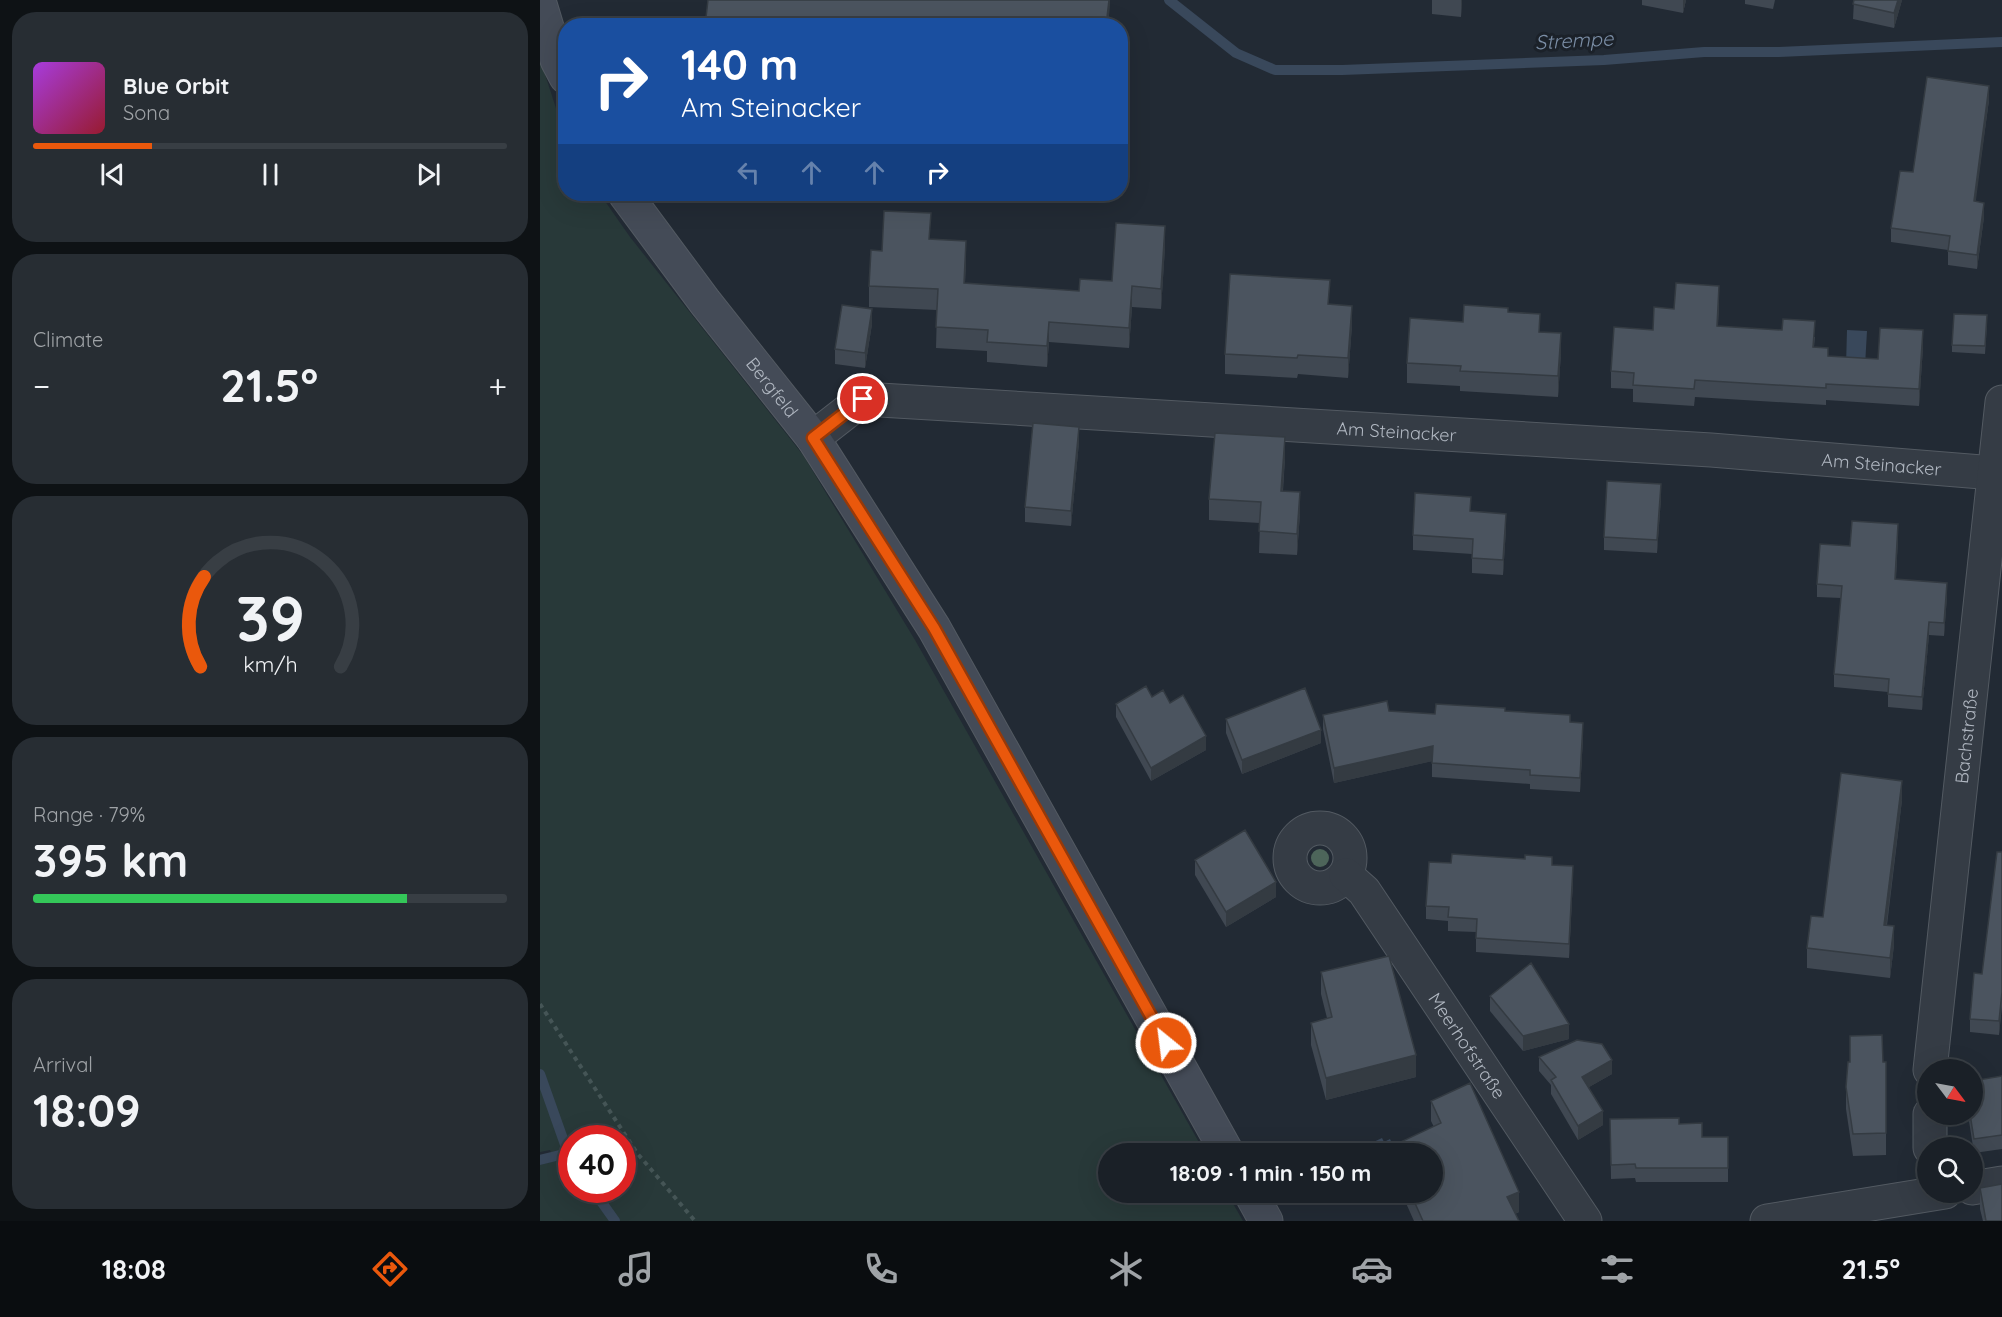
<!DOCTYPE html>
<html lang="en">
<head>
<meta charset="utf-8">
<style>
	body { margin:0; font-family:Quicksand,sans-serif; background:#272d33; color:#f1f3f6; height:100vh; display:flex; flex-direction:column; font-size:22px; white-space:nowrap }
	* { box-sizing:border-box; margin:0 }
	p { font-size:20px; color:#9fa3a7 }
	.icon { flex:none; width:33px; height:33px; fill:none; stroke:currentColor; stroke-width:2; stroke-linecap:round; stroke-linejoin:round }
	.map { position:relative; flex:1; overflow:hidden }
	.details { display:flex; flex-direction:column; gap:12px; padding:12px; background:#0e1215; width:540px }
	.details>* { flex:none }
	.top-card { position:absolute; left:18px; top:18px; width:570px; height:183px; border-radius:24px; box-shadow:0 6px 24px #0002,0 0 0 2px #383e44; background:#1a4fa0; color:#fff; overflow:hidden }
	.needle { width:39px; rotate:122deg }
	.controls { position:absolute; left:1377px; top:1059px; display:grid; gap:12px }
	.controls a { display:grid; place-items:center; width:66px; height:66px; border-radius:50%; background:#1a2027; box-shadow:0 6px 24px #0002,0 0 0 2px #383e44; font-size:30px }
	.speed { position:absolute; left:18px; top:1125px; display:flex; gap:12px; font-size:30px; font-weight:700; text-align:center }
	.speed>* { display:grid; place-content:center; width:78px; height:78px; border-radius:50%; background:#1a2027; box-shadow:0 6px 24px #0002,0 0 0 2px #383e44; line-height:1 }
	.speed .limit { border:9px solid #d22; background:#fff; color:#111 }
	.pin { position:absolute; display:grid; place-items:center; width:51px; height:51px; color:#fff; margin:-26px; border:3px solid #fff; border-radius:50%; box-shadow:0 2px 6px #0007 }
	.me { position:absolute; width:66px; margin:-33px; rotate:331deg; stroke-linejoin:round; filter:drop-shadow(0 0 4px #0008) }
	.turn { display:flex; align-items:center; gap:21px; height:126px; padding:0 24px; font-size:27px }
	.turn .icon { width:78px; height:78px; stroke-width:2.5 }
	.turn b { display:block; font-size:42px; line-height:51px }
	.lanes { display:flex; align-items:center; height:57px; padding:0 24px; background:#0003; justify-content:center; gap:30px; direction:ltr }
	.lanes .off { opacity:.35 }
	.big { font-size:45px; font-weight:700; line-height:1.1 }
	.details .tile { flex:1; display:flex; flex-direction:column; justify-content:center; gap:9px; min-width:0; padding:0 21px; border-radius:24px; background:#272d33 }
	.details .dial { align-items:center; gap:0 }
	.dial svg { height:156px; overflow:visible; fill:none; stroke:#383e44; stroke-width:7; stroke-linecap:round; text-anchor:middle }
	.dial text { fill:#f1f3f6; stroke:none }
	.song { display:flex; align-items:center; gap:18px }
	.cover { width:72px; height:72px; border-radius:9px; background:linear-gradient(135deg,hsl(280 70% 55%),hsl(350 70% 35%)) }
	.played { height:6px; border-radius:3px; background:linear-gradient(90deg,#ea580c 25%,#383e44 25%) }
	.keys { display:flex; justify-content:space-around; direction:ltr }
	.heat { display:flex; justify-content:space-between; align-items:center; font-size:33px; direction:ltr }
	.charge { height:9px; border-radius:4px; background:linear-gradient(90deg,#34c759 79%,#383e44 0) }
	.trip { position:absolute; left:558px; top:1143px; width:345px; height:60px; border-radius:30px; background:#1a2027; box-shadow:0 6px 24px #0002,0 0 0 2px #383e44; font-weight:700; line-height:60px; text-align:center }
	.menu { display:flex; height:96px; justify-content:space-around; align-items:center; background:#0a0d10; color:#9fa3a7 }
	.menu .icon { width:42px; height:42px }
	.menu .active { color:#ea580c }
	.menu b { font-size:27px; color:#f1f3f6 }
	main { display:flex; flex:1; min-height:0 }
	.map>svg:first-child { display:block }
	.green { fill:#283939; fill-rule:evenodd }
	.water { fill:#39485b }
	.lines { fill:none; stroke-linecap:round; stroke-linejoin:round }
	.stream { stroke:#39485b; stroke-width:10 }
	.street-casing { stroke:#535a62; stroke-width:35 }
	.secondary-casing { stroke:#535a62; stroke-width:35 }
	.path { stroke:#455556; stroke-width:4; stroke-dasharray:4.5 4.5; stroke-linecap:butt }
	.street { stroke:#353c45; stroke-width:33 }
	.secondary { stroke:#444b57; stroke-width:33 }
	.tree { fill:#4d655a }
	.wall { fill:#404852 }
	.shaded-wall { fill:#343b42 }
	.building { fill:#4b545f; stroke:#343b42; stroke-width:1.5 }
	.route-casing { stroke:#983908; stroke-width:15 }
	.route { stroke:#ea580c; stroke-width:10 }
	.labels { text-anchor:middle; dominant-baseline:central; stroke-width:6; stroke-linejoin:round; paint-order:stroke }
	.street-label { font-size:18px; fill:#b0b7c1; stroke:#1b2129 }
	.water-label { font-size:20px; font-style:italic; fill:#7b8ea6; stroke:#1b2129 }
</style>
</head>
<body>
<main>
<section class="details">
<div class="tile">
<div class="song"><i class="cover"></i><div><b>Blue Orbit</b><p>Sona</p></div></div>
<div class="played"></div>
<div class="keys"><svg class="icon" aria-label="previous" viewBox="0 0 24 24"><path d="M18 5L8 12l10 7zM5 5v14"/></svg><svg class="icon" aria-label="pause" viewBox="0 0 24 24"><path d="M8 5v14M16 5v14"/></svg><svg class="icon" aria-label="next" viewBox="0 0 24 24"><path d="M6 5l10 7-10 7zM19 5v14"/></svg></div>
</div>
<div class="tile"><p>Climate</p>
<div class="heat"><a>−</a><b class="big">21.5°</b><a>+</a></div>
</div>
<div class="tile dial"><svg viewBox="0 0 100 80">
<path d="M14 69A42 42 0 1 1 86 69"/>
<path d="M14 69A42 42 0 0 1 16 23" stroke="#ea580c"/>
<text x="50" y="56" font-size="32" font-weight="700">39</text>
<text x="50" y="72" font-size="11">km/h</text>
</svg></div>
<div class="tile"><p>Range · 79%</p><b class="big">395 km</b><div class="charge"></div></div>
<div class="tile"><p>Arrival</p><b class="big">18:09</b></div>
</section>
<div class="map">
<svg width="1462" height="1221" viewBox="0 0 1462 1221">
	<rect width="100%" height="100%" fill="#222a34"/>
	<!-- green -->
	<path class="green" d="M 0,59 L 25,136 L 26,194 L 60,194 L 90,237 L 263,455 L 375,640 L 665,1153 L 568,1154 L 568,1192 L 687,1193 L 703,1221 L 0,1221 L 0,1165 L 21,1159 L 12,1155 L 10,1150 L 0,1152 ZM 32,1138 L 82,1138 L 82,1190 L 32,1190 Z"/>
	<!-- water -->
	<path class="water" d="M 1307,330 L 1327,331 L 1325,366 L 1306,366 Z
		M 842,1138 L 844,1142 L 850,1139 L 855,1150 L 849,1153 L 808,1154 Z"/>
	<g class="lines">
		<!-- stream -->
		<path class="stream" d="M 629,0 L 696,53 L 735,70 L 802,70 L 1064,60 L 1164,52 L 1239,52 L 1462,42
			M 0,1074 L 28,1153
			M 0,1160 L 28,1153 L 32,1158
			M 53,1190 L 75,1221"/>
		<defs>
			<g id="street">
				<path id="s1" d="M 273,438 L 323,399 L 1171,450 L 1454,473"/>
				<circle cx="780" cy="858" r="30"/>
				<path id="s2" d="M 806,875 L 824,891 L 1045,1221"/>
				<path id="s3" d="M 1390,1070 L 1462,402"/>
				<path d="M 1390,1148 L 1390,1114"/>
				<path d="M 1432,1188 L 1462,1183"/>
				<path d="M 1227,1221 L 1405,1192"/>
			</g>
			<g id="secondary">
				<path d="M 0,4 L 17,60 L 26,77"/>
				<path id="s4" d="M 85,194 L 165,302 L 273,438 L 394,628 L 688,1154"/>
				<path d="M 710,1192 L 726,1221"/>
			</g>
		</defs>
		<!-- street casing -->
		<use href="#street" class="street-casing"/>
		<!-- secondary casing -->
		<use href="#secondary" class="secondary-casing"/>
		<!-- path -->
		<path class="path" d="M 0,1004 L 97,1153 L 155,1221"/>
		<!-- street -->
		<use href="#street" class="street"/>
		<!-- secondary -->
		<use href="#secondary" class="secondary"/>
	</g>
	<!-- trees -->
	<circle class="tree" cx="780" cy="858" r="9"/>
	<!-- wall -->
	<path class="wall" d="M 892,0 L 922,0 L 921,17 L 892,14 Z
		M 1102,0 L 1146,0 L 1143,13 L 1102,5 Z
		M 1205,0 L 1235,0 L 1233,9 L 1205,4 Z
		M 1314,0 L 1362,0 L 1354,28 L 1313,19 Z
		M 1449,100 L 1435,201 L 1444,217 L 1437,269 L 1408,265 L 1408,250 L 1351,242 L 1351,228 L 1373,172 Z
		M 391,239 L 426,261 L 425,283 L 539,291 L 572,281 L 625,247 L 621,309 L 592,307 L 589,348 L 509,342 L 507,367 L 447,362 L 447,351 L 396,348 L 397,310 L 329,307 L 329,286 L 342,251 Z
		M 1179,303 L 1178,326 L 1275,337 L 1274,347 L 1288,356 L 1338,359 L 1383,347 L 1379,406 L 1286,400 L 1286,405 L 1155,397 L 1154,406 L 1093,402 L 1093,389 L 1071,388 L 1071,371 L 1134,309 Z
		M 790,304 L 812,325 L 808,378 L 758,374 L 757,378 L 685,374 L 685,354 Z
		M 968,312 L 1000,332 L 1021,353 L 1018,397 L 920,391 L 920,386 L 867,383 L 867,363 L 923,322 Z
		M 1447,323 L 1445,354 L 1412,352 L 1412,345 Z
		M 332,324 L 325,368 L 295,364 L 295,349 Z
		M 539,442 L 531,526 L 485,522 L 485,507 Z
		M 745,458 L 743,491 L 760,513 L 757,555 L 719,553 L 720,523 L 669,520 L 669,499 Z
		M 1121,498 L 1117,553 L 1064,550 L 1064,537 Z
		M 931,511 L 966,529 L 963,575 L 932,573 L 932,554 L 873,550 L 873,535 Z
		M 1358,537 L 1356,579 L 1407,596 L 1404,636 L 1389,635 L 1382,710 L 1348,707 L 1348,692 L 1294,687 L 1294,674 L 1301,598 L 1277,597 L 1277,584 L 1310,546 Z
		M 612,697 L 630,703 L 666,750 L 611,781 L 576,717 L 576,704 Z
		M 965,711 L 1030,722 L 1043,737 L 1040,792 L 990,789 L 990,784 L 892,777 L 892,761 L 794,783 L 783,729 L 783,715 L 895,714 Z
		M 686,719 L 781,743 L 702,774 L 686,733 Z
		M 1362,800 L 1347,925 L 1354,945 L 1350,978 L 1267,968 L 1267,948 L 1283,917 Z
		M 1462,852 L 1462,1006 L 1459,1035 L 1430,1032 L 1430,1019 L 1442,974 Z
		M 655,860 L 736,897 L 686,927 L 655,875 Z
		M 911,863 L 1012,865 L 1033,879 L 1029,958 L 936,952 L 936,932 L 908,931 L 908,921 L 886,919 L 886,906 Z
		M 781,972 L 876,1077 L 786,1100 L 771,1045 L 771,1023 L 787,1018 L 781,994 Z
		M 950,996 L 1029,1039 L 983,1051 L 950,1011 Z
		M 999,1057 L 1072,1074 L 1049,1087 L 1063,1125 L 1038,1140 L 1011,1094 L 1011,1085 L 999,1071 Z
		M 1310,1062 L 1346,1062 L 1346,1155 L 1313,1156 L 1306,1109 L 1306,1087 Z
		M 1462,1076 L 1462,1149 L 1434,1153 L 1429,1121 L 1429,1114 L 1432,1114 L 1434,1106 L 1432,1098 L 1432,1081 Z
		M 891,1101 L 979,1212 L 975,1214 L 979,1221 L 874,1221 L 861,1192 L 892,1192 L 892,1154 L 850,1154 L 850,1147 L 894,1127 L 891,1121 Z
		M 1070,1119 L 1139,1124 L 1162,1137 L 1188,1137 L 1188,1182 L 1096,1182 L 1095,1178 L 1071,1179 Z
		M 1440,1188 L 1462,1221 L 1443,1221 L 1440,1209 Z"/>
	<!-- shaded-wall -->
	<path class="shaded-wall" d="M 569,0 L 570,0 L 570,6 L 568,26 L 566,26 Z
		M 921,0 L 922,0 L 921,17 Z
		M 1143,0 L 1146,0 L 1143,13 Z
		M 1358,0 L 1362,0 L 1354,28 L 1354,13 Z
		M 1449,86 L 1449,100 L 1434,215 L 1434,201 Z
		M 1444,203 L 1444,217 L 1437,269 L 1437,255 Z
		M 625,226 L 625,247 L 621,309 L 621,289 Z
		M 426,241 L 426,261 L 424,303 L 424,283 Z
		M 592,286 L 592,307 L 589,348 L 589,328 Z
		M 1179,286 L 1179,303 L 1177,343 L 1177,326 Z
		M 812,306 L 812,325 L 808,378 L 808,358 Z
		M 332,309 L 332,324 L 325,368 L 325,353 Z
		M 509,322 L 509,342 L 507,367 L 507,346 Z
		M 1383,330 L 1383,347 L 1379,406 L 1379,389 Z
		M 1021,333 L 1021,353 L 1018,397 L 1018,376 Z
		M 539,427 L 539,442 L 531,526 L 531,511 Z
		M 745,437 L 745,458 L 741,512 L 741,491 Z
		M 1121,484 L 1121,498 L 1117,553 L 1117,540 Z
		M 760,492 L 760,513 L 757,555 L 757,534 Z
		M 966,514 L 966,529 L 963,575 L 963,560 Z
		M 1358,524 L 1358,537 L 1355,592 L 1355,579 Z
		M 1407,583 L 1407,596 L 1404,636 L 1404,623 Z
		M 1389,622 L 1389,635 L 1382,710 L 1382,697 Z
		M 1043,723 L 1043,737 L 1040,792 L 1040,778 Z
		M 781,730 L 781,743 L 702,774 L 702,760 Z
		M 666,736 L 666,750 L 611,781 L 611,768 Z
		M 893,746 L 893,761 L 794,783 L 794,768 Z
		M 1362,781 L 1362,800 L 1344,944 L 1344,925 Z
		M 1033,866 L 1033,879 L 1029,958 L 1029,944 Z
		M 736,882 L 736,897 L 686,927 L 686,912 Z
		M 1354,926 L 1354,945 L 1350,978 L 1350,958 Z
		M 1461,992 L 1461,1006 L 1459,1035 L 1459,1021 Z
		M 1029,1024 L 1029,1039 L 983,1051 L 983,1036 Z
		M 876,1055 L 876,1077 L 786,1100 L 786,1078 Z
		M 1072,1060 L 1072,1074 L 1042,1091 L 1042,1077 Z
		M 1063,1111 L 1063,1125 L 1038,1140 L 1038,1126 Z
		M 979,1192 L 979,1212 L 967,1217 L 967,1197 Z"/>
	<!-- building -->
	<path class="building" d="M 168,0 L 569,0 L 566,26 L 165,26 Z
		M 1314,0 L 1358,0 L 1354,13 L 1313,4 Z
		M 1387,77 L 1449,86 L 1434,201 L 1444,203 L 1437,255 L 1408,251 L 1410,236 L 1351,228 L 1360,171 L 1373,172 Z
		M 344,211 L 391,213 L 389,239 L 426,241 L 424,283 L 539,291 L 540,279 L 572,281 L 576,223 L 625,226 L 621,289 L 592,286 L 589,328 L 509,322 L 507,346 L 447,342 L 448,330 L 396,327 L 398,289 L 329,286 L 331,250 L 342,251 Z
		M 690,274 L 790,280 L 788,304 L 812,306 L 808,358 L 758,355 L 757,358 L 685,354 Z
		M 1136,283 L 1179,286 L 1177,326 L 1242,330 L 1243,319 L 1275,321 L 1273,347 L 1288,348 L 1288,356 L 1338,359 L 1340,328 L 1383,330 L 1379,389 L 1286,384 L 1286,388 L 1155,380 L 1154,389 L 1093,385 L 1094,373 L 1071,371 L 1074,327 L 1113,330 L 1114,307 L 1134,309 Z
		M 302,305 L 332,309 L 325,353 L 295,349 Z
		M 924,305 L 968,308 L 968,312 L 1000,314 L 999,332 L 1021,333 L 1018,376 L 920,371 L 921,366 L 867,363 L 870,318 L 923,322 Z
		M 1414,314 L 1447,315 L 1445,346 L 1412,345 Z
		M 493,423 L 539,427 L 531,511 L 485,507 Z
		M 675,433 L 745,437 L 741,491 L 760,492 L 757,534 L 719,531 L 721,502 L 669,499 Z
		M 1067,481 L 1121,484 L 1117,540 L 1064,537 Z
		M 875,493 L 931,497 L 930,511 L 966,514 L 963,560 L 932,558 L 933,539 L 873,535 Z
		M 1312,521 L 1358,524 L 1355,579 L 1407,583 L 1404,623 L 1389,622 L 1382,697 L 1348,694 L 1349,679 L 1294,674 L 1302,586 L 1277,584 L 1280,544 L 1310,546 Z
		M 606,686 L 612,697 L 623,690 L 630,703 L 643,695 L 666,736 L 611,768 L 576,704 Z
		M 765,688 L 781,730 L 702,760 L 686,719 Z
		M 847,701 L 849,711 L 895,714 L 896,704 L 965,708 L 965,711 L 1030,715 L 1030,722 L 1043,723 L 1040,778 L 990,775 L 990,770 L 892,763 L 893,746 L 794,768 L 783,715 Z
		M 1301,773 L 1362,781 L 1344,925 L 1354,926 L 1350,958 L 1267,948 L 1271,916 L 1283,917 Z
		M 705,830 L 736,882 L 686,912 L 655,860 Z
		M 1457,852 L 1462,852 L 1462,992 L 1459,1021 L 1430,1019 L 1434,973 L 1442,974 Z
		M 912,854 L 985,859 L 985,855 L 1012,857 L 1012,865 L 1033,866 L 1029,944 L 936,938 L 937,919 L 908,917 L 909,907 L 886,906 L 889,862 L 911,863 Z
		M 849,956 L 876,1055 L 786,1078 L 771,1023 L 792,1017 L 781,972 Z
		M 991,963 L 1029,1024 L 983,1036 L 950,996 Z
		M 1342,1035 L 1343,1062 L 1346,1062 L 1346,1133 L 1313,1134 L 1306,1087 L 1308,1062 L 1310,1062 L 1310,1036 Z
		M 1037,1040 L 1062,1044 L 1072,1060 L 1042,1077 L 1063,1111 L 1038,1126 L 1011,1080 L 1016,1077 L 999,1057 Z
		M 1462,1076 L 1462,1135 L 1434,1139 L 1430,1114 L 1432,1114 L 1432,1106 L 1436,1106 L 1432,1081 Z
		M 930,1083 L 979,1192 L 967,1197 L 979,1221 L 883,1221 L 870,1192 L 892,1192 L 892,1154 L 853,1154 L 850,1147 L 901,1123 L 891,1101 Z
		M 1139,1118 L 1139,1124 L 1162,1123 L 1162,1137 L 1188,1137 L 1188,1168 L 1096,1168 L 1095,1164 L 1071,1165 L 1070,1119 Z
		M 1462,1184 L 1462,1221 L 1446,1221 L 1440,1188 Z"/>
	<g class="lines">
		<defs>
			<path id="route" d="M 323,399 L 273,438 L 394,628 L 626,1043"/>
		</defs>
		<!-- route casing -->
		<use href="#route" class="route-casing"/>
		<!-- route -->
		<use href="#route" class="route"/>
	</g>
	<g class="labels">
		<!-- street labels -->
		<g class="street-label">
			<text stroke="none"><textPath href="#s4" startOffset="243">Bergfeld</textPath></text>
			<text stroke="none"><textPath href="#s1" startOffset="598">Am Steinacker</textPath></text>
			<text stroke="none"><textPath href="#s1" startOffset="1084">Am Steinacker</textPath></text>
			<text stroke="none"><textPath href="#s3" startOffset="336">Bachstraße</textPath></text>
			<text stroke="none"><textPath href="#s2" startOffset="210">Meerhofstraße</textPath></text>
		</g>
		<!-- water labels -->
		<g class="water-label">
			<text transform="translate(1034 40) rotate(-3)">Strempe</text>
		</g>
	</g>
</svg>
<div class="controls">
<a><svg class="needle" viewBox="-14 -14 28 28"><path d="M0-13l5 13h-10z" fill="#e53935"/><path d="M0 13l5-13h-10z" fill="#9fa3a7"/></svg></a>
<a><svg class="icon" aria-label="search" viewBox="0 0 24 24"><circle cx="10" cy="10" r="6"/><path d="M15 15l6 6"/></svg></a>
</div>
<div class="speed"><div class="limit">40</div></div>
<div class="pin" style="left:323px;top:399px;background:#d93025"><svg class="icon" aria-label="arrive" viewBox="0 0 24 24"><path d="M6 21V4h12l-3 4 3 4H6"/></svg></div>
<svg class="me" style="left:626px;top:1043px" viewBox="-20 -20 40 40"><circle r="17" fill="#ea580c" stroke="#fff" stroke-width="3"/><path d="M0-11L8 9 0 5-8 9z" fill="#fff"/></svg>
<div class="trip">18:09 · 1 min · 150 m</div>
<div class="top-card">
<div class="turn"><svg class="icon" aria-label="right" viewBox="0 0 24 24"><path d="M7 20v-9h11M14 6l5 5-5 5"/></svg><div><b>140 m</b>Am Steinacker</div></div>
<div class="lanes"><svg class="icon off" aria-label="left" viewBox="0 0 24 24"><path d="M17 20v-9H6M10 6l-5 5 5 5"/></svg><svg class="icon off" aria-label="ahead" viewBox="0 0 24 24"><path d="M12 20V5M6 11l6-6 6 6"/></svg><svg class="icon off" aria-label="ahead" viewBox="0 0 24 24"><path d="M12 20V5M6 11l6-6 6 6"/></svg><svg class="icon" aria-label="right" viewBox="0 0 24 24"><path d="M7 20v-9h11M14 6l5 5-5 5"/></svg></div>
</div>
</div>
</main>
<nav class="menu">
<b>18:08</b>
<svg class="icon active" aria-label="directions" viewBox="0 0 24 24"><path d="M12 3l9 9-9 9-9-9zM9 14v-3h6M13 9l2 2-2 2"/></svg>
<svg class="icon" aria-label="music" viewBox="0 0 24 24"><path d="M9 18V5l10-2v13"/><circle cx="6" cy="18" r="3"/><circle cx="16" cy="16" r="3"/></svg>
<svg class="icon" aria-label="phone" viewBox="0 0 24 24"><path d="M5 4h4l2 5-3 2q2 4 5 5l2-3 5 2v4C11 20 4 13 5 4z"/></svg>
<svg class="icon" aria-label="climate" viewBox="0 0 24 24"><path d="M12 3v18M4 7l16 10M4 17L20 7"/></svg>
<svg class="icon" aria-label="car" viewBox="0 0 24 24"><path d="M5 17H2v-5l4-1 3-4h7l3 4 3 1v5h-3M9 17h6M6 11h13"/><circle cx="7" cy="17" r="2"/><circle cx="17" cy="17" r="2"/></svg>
<svg class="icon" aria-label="filters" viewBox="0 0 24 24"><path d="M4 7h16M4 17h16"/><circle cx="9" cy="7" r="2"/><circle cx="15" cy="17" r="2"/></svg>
<b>21.5°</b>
</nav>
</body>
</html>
